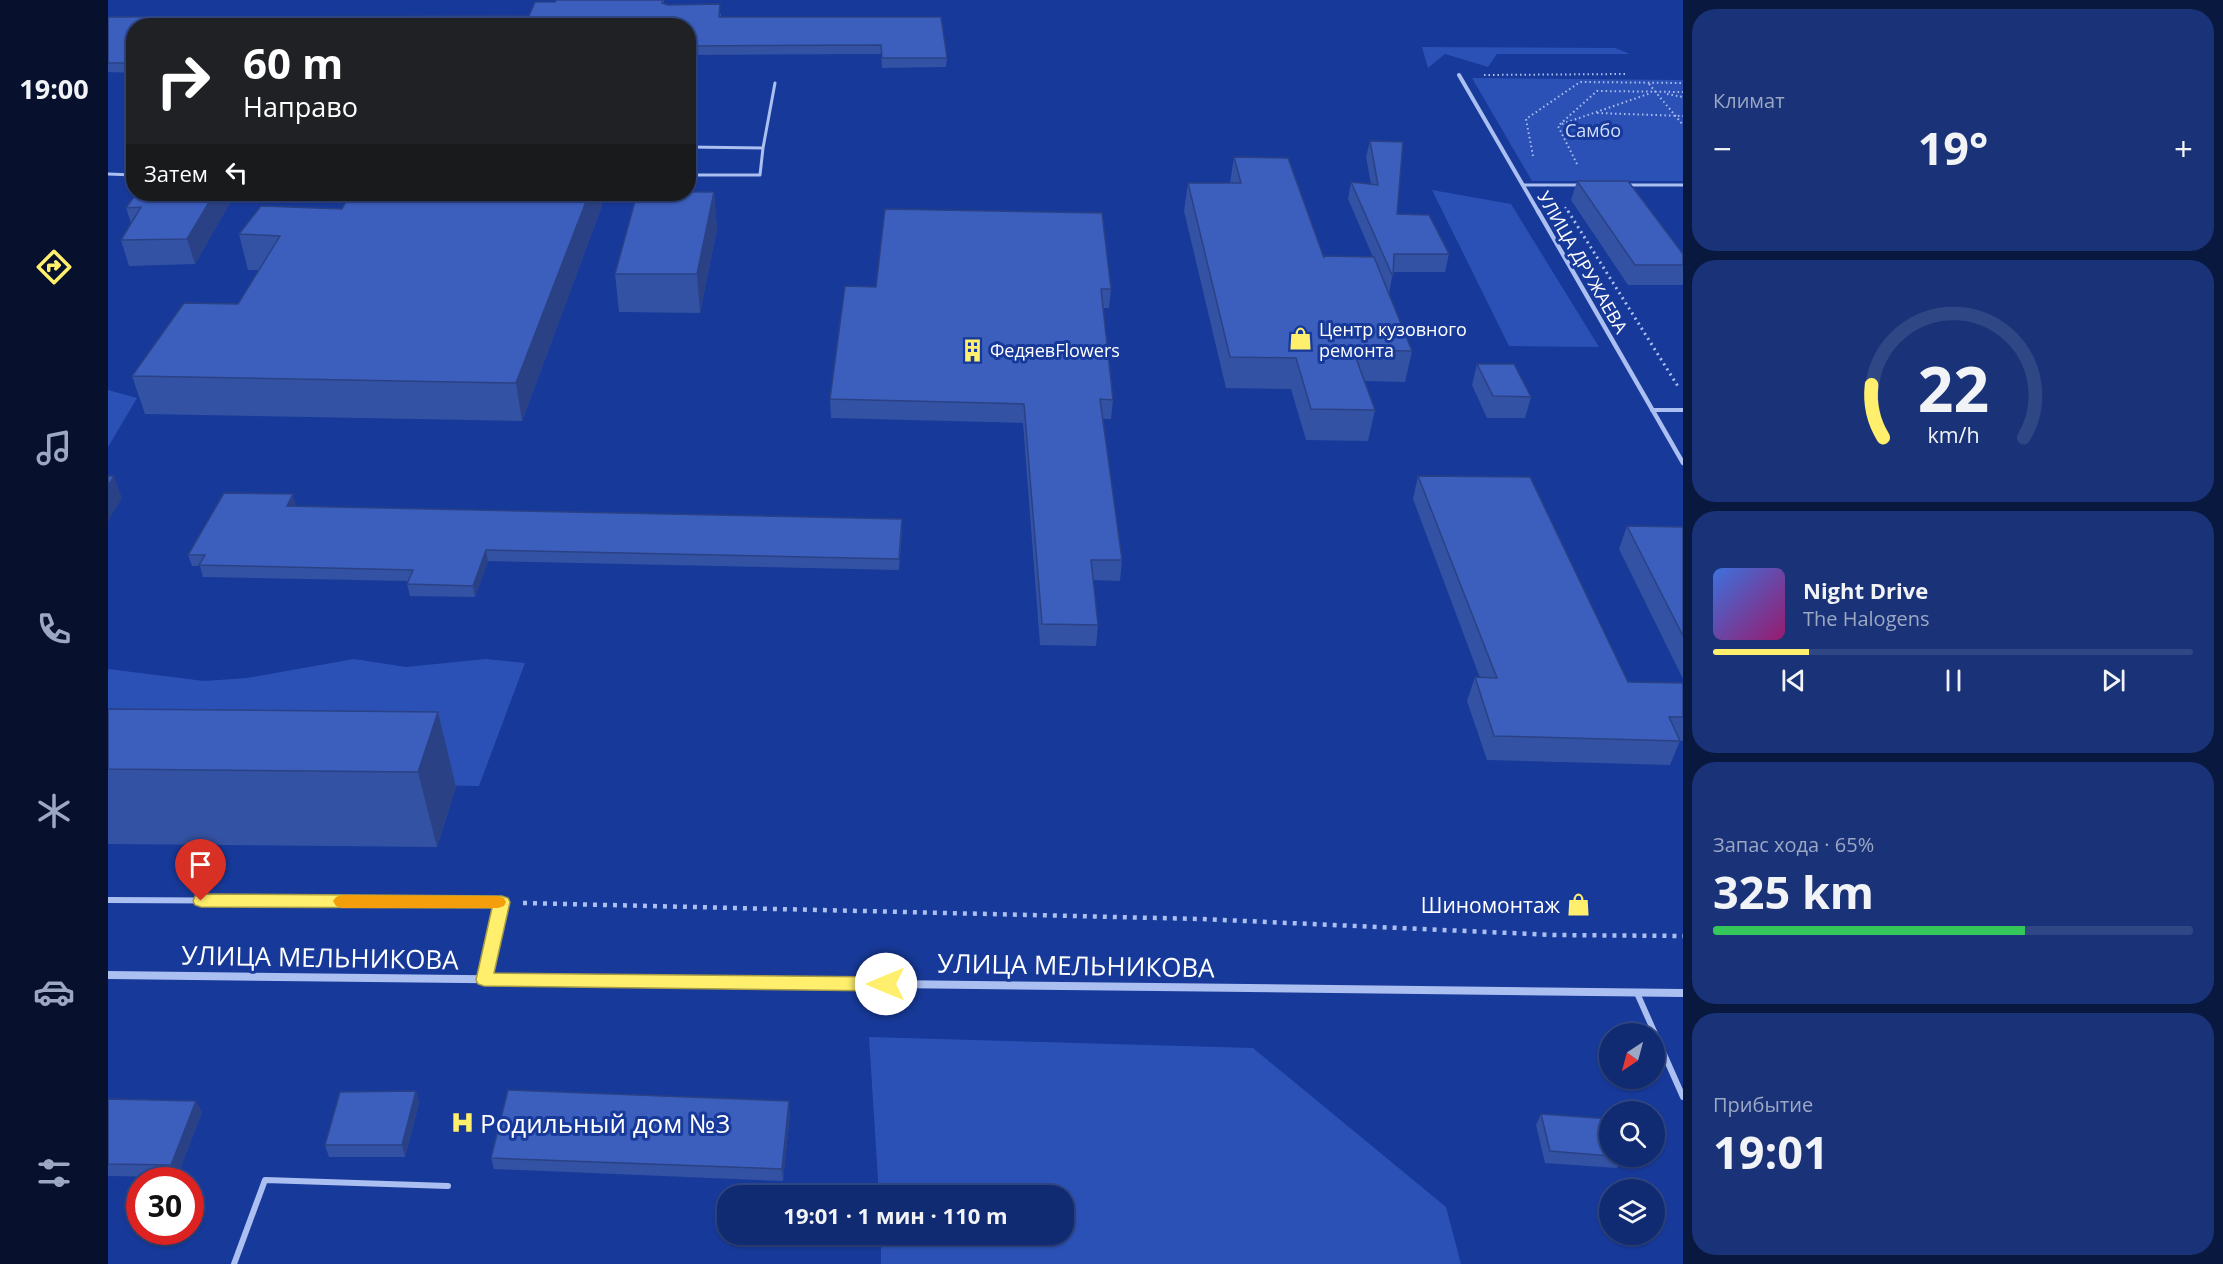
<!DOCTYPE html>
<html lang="ru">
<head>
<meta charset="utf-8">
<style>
	body { margin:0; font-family:"Open Sans",sans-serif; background:#1a3378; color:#f1f3f6; height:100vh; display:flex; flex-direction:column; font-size:22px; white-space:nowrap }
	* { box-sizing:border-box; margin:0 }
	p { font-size:20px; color:#9ca7c4 }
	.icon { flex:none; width:33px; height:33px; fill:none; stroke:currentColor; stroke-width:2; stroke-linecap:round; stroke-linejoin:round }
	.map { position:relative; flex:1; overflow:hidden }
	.details { display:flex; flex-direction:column; gap:9px; padding:9px; background:#09183f; width:540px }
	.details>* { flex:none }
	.top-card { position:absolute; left:18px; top:18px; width:570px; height:183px; border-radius:24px; box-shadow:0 2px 4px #0004,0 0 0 2px #304785; background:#202124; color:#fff; overflow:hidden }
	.needle { width:39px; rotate:216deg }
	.tools { position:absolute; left:1491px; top:1023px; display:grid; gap:12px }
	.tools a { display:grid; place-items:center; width:66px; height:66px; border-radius:50%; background:#112b73; box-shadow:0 2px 4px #0004,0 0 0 2px #304785; font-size:30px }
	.speed { position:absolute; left:18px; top:1167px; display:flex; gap:12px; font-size:30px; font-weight:700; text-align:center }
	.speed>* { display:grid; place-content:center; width:78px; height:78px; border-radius:50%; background:#112b73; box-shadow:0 2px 4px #0004,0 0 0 2px #304785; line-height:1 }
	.speed .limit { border:9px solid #d22; background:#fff; color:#111 }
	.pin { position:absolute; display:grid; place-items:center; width:51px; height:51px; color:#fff; margin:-62px -26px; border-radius:50% 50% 50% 0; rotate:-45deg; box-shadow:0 0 6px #0007 }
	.pin .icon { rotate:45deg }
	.me { position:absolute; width:66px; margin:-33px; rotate:270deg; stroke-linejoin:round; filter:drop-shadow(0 0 4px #0008) }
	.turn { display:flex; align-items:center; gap:21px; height:126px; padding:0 18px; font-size:27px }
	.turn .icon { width:78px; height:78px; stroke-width:2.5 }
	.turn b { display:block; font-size:42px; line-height:51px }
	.then { display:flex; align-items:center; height:57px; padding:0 18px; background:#0003; gap:12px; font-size:22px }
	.big { font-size:45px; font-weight:700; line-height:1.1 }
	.details .card { flex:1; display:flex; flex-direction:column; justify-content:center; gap:9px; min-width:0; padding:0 21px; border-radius:24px; background:#1a3378 }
	.details .dial { align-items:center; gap:0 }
	.dial svg { height:156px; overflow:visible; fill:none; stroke:#304785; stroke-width:7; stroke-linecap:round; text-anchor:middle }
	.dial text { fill:#f1f3f6; stroke:none }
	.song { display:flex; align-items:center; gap:18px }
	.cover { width:72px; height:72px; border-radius:9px; background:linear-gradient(135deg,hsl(220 70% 55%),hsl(320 70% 35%)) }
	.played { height:6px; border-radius:3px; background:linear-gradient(90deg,#ffef6c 20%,#304785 20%) }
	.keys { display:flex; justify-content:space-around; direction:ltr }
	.heat { display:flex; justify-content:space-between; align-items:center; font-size:33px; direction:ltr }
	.charge { height:9px; border-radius:4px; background:linear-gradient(90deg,#34c759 65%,#304785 0) }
	.trip { position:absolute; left:609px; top:1185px; width:357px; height:60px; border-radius:24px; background:#112b73; box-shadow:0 2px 4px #0004,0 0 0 2px #304785; font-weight:700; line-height:60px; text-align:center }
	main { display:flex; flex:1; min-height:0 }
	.menu { display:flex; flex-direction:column; width:108px; justify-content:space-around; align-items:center; background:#07112e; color:#9ca7c4 }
	.menu .icon { width:42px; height:42px }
	.menu .on { color:#ffef6c }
	.menu b { font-size:27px; color:#f1f3f6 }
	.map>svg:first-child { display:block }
	.green { fill:#2b51b6 }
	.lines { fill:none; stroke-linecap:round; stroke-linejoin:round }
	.path-far2 { stroke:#acbff1; stroke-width:2; stroke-dasharray:1.5 3; stroke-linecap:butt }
	.path-far1 { stroke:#acbff1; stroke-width:3; stroke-dasharray:2 4; stroke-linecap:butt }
	.path { stroke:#acbff1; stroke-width:4.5; stroke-dasharray:4 6; stroke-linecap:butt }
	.service-far2 { stroke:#acbff1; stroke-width:3 }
	.service-far1 { stroke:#acbff1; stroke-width:4 }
	.service { stroke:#acbff1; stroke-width:6 }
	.minor-far2 { stroke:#acbff1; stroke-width:4 }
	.minor-far1 { stroke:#acbff1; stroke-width:4.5 }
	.minor { stroke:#acbff1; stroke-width:8 }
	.wall { fill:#3452a3 }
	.shaded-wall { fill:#2a4285 }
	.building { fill:#3c5fbe; stroke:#2a4285; stroke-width:1.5 }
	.route { fill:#ffef6c; stroke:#a69b46; stroke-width:1.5 }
	.slow { fill:#f59e0b }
	.labels { text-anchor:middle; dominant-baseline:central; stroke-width:6; stroke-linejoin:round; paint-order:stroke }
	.far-park-label { font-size:18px; fill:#d3defc; stroke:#173999 }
	.far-street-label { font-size:18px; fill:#fff; stroke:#173999 }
	.far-poi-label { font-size:18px; fill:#fff; stroke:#173999; text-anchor:start }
	.poi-label { font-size:21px; fill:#fff; stroke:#173999; text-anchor:end }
	.near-street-label { font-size:26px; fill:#fff; stroke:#173999 }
	.near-poi-label { font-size:26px; fill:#fff; stroke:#173999; text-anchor:start }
</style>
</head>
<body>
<main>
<nav class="menu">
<b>19:00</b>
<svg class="icon on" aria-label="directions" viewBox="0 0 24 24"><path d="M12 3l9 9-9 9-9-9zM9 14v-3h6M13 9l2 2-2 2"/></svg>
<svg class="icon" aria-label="music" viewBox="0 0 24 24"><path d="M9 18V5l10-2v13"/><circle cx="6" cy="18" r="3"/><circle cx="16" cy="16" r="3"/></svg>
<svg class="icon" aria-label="phone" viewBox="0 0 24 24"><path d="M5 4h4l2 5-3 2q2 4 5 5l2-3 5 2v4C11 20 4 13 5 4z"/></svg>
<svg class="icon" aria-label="climate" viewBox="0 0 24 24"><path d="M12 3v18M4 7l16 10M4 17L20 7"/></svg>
<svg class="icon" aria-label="car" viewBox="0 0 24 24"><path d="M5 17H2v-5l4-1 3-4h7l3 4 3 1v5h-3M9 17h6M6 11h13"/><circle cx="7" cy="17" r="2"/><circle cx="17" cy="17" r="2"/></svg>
<svg class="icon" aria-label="filters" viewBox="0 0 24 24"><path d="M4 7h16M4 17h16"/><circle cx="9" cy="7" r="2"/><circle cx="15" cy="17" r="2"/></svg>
</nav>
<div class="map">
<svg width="1575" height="1264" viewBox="0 0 1575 1264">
	<rect width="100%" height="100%" fill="#173999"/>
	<!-- green -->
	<path class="green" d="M 1314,47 L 1507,48 L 1522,54 L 1389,54 L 1380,67 L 1337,54 L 1320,68 Z
		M 1364,78 L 1575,80 L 1575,181 L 1424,181 Z
		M 1324,190 L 1403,204 L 1491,347 L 1401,346 Z
		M 0,390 L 29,398 L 0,447 Z
		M 246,659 L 298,667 L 378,659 L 417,663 L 371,786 L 0,779 L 0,669 L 96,681 L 139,678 Z
		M 761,1037 L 1145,1048 L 1338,1207 L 1353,1264 L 773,1264 L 773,1235 L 956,1234 L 956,1196 L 771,1195 Z"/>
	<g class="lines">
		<!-- path-far2 -->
		<path class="path-far2" d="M 1376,75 L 1519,74
			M 1541,84 L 1575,125
			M 1559,94 L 1575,97
			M 1489,113 L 1575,116
			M 1454,124 L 1543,93
			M 1425,156 L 1418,119 L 1472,82 L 1575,83
			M 1469,164 L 1450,126 L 1489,91 L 1575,92
			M 1457,207 L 1461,213"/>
		<!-- path-far1 -->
		<path class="path-far1" d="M 1460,211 L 1571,388"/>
		<!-- path -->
		<path class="path" d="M 415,903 L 1093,919 L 1446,935 L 1575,936"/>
		<!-- service-far2 -->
		<path class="service-far2" d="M 580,147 L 655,148 L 652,175 L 580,175
			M 655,148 L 667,83
			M 0,174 L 26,175
			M 1416,185 L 1473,185
			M 1518,185 L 1575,185"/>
		<!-- service-far1 -->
		<path class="service-far1" d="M 1544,410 L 1575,410"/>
		<!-- service -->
		<path class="service" d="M 0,900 L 394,902 L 376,979
			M 1529,993 L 1575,1097
			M 126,1264 L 157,1180 L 340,1186"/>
		<!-- minor-far2 -->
		<path class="minor-far2" d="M 1351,75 L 1431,213"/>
		<!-- minor-far1 -->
		<path class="minor-far1" d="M 1430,211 L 1575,463"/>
		<!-- minor -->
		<path class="minor" d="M 0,975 L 1575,993"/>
	</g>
	<!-- wall -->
	<path class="wall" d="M 448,0 L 556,0 L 556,4 L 613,14 L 613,17 L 833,17 L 839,58 L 838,67 L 774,68 L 773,54 L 580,55 L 580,26 L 26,26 L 26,73 L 0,72 L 0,17 L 421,16 L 447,2 Z
		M 1262,141 L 1289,214 L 1341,254 L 1337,272 L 1285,272 L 1281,294 L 1304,351 L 1297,382 L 1257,381 L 1267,410 L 1260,441 L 1198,440 L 1183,389 L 1118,388 L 1076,211 L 1080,183 L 1122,183 L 1126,157 L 1215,258 L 1265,257 L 1240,199 L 1243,182 L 1263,184 L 1258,157 Z
		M 1469,181 L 1575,254 L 1575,285 L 1520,285 L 1463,200 Z
		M 606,192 L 609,229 L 592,313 L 511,312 L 507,274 Z
		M 127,194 L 87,264 L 21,266 L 13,240 L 23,223 L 18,208 Z
		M 242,194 L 492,194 L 494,206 L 414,421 L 37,414 L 24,376 L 130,304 L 151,270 L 140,270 L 131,234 L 234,209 Z
		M 768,287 L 1003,289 L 1001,308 L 995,308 L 1005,400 L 1003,419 L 995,419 L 1014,560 L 1012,581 L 985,580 L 990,625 L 988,646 L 932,645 L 915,423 L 723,418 L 722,399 Z
		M 1369,364 L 1423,397 L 1417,418 L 1379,418 L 1364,385 Z
		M 1310,476 L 1520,682 L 1575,683 L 1575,741 L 1572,741 L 1562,765 L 1379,760 L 1359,701 L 1367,677 L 1372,678 L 1305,499 Z
		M 188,506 L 794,531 L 791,570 L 380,561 L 367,597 L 302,596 L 299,584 L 300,581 L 95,577 L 92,566 L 84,566 L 80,555 Z
		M 1519,526 L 1575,527 L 1575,679 L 1511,549 Z
		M 0,709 L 330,712 L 348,787 L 329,847 L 0,844 Z
		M 308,1091 L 311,1103 L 297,1157 L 221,1157 L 217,1145 Z
		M 0,1099 L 88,1101 L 94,1112 L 69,1177 L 0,1176 Z
		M 682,1113 L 675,1181 L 386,1169 L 383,1158 Z
		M 1433,1114 L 1502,1119 L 1502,1156 L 1515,1156 L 1509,1168 L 1437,1163 L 1428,1125 Z"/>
	<!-- shaded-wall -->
	<path class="shaded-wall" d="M 606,192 L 609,229 L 592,313 L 589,274 Z
		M 106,194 L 127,194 L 87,264 L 79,239 Z
		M 481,194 L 492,194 L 494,206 L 414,421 L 408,383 Z
		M 6,476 L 14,498 L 0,521 L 0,486 Z
		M 185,494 L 188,506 L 182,517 L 179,506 Z
		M 378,550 L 380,561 L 367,597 L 365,586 Z
		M 330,712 L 348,787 L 329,847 L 310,772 Z
		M 308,1091 L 311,1103 L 297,1157 L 294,1145 Z
		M 88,1101 L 94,1112 L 69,1177 L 63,1165 Z
		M 681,1101 L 682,1113 L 675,1181 L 674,1169 Z"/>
	<!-- building -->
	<path class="building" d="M 448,0 L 555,0 L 554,3 L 560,5 L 612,4 L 611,17 L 833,17 L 839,58 L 774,58 L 773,45 L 580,46 L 580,26 L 26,26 L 26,63 L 0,63 L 0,17 L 421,16 L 427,2 L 447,2 Z
		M 1262,141 L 1295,142 L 1289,214 L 1321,215 L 1341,254 L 1286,254 L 1285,277 L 1243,182 L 1270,185 Z
		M 1126,157 L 1180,158 L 1216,258 L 1216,256 L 1266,257 L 1304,351 L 1245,350 L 1267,410 L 1203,409 L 1188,358 L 1122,357 L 1080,183 L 1133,183 Z
		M 1469,181 L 1520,181 L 1575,254 L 1575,265 L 1527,265 Z
		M 580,192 L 606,192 L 589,274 L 507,274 L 529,194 L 580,194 Z
		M 28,194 L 106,194 L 79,239 L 13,240 L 33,207 L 18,208 Z
		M 242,194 L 481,194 L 408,383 L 24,376 L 76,303 L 130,304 L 172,236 L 131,234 L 153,206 L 234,209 Z
		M 777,209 L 994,213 L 1003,289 L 993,289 L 1005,400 L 992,399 L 1014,560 L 983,560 L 990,625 L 934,624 L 916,404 L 722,399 L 737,286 L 768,287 Z
		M 1369,364 L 1406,364 L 1423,397 L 1385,396 Z
		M 0,476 L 6,476 L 0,486 Z
		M 1310,476 L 1422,477 L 1520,682 L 1575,683 L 1575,717 L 1561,717 L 1572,741 L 1386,736 L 1367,677 L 1389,678 Z
		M 116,493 L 185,494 L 179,506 L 794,519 L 791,559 L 378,550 L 365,586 L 299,584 L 305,570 L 91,565 L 97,555 L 80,555 Z
		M 1519,526 L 1575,527 L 1575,636 Z
		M 0,709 L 330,712 L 310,772 L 0,769 Z
		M 400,1090 L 681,1101 L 674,1169 L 383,1158 Z
		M 308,1091 L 294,1145 L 217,1145 L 232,1092 Z
		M 0,1099 L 88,1101 L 63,1165 L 0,1164 Z
		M 1433,1114 L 1502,1119 L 1502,1156 L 1442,1151 Z"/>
	<!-- route -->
	<path class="route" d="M 93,894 L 394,896 L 400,898 L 402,902 L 386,973 L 778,977 L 785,979 L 787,984 L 785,989 L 778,991 L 376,986 L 370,984 L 368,980 L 384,908 L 93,907 L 87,905 L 85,901 L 87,896 Z"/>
	<!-- slow -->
	<path class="slow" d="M 234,895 L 390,896 L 396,898 L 398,902 L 396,906 L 390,908 L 234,908 L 228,906 L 225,901 L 228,897 Z"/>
	<!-- icons -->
	<defs>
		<symbol id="shop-bare" viewBox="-9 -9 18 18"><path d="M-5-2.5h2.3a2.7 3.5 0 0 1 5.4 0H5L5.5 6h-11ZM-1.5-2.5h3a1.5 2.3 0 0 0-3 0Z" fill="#ffef6c" stroke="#173999" stroke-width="2.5" paint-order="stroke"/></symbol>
		<symbol id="building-bare" viewBox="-9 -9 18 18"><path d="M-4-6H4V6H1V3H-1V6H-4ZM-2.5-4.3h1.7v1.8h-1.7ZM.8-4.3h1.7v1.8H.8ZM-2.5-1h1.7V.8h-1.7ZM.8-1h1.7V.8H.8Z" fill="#ffef6c" stroke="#173999" stroke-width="2.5" paint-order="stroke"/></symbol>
		<symbol id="hospital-bare" viewBox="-9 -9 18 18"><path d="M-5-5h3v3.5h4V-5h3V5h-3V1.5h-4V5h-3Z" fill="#ffef6c" stroke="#173999" stroke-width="2.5" paint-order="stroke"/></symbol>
	</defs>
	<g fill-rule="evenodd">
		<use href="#shop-bare" x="1176" y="322" width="33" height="33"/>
		<use href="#building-bare" x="848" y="334" width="33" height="33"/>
		<use href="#shop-bare" x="1454" y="888" width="33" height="33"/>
		<use href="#hospital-bare" x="338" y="1106" width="33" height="33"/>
	</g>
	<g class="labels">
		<!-- far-park labels -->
		<g class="far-park-label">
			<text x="1485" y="130">Самбо</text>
		</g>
		<!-- far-street labels -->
		<g class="far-street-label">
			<text transform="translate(1475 262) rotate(60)">УЛИЦА ДРУЖАЕВА</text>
		</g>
		<!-- far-poi labels -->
		<g class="far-poi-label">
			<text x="1211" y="329">Центр кузовного<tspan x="1211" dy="21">ремонта</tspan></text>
			<text x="882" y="350">ФедяевFlowers</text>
		</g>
		<!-- poi labels -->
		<g class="poi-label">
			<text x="1452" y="905">Шиномонтаж</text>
		</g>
		<!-- near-street labels -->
		<g class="near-street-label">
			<text transform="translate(212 957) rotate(1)">УЛИЦА МЕЛЬНИКОВА</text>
			<text transform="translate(968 965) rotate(1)">УЛИЦА МЕЛЬНИКОВА</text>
		</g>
		<!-- near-poi labels -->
		<g class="near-poi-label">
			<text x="372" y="1123">Родильный дом №3</text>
		</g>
	</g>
</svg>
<div class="tools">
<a><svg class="needle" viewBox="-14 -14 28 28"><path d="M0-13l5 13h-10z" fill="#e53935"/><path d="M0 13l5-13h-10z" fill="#9ca7c4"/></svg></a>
<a><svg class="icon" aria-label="search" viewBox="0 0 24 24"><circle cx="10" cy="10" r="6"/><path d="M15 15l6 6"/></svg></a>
<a><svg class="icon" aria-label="layers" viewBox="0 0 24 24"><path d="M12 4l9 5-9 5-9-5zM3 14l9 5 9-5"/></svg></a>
</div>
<div class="speed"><div class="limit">30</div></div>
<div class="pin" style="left:93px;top:901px;background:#d93025"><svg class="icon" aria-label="arrive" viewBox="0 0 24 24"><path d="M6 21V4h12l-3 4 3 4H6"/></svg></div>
<svg class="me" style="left:778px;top:984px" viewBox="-20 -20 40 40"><circle r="19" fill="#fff"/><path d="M0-13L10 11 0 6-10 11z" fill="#ffef6c"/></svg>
<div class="trip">19:01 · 1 мин · 110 m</div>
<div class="top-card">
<div class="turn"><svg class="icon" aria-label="right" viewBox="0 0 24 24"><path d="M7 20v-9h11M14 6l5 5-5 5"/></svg><div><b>60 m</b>Направо</div></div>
<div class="then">Затем<svg class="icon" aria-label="left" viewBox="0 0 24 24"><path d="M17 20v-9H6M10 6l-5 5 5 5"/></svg></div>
</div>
</div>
<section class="details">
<div class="card"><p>Климат</p>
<div class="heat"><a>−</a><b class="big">19°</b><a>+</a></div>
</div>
<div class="card dial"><svg viewBox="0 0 100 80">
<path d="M14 69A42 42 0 1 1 86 69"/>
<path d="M14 69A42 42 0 0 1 8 42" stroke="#ffef6c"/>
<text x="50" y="56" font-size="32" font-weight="700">22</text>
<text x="50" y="72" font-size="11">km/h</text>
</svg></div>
<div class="card">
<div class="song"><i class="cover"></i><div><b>Night Drive</b><p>The Halogens</p></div></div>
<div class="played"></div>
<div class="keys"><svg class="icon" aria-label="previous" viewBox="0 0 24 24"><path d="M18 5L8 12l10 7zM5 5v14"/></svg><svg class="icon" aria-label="pause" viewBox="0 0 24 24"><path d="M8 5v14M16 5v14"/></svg><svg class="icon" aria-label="next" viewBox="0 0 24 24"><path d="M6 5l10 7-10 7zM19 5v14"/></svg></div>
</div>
<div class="card"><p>Запас хода · 65%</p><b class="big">325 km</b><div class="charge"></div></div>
<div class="card"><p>Прибытие</p><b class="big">19:01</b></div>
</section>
</main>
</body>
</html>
